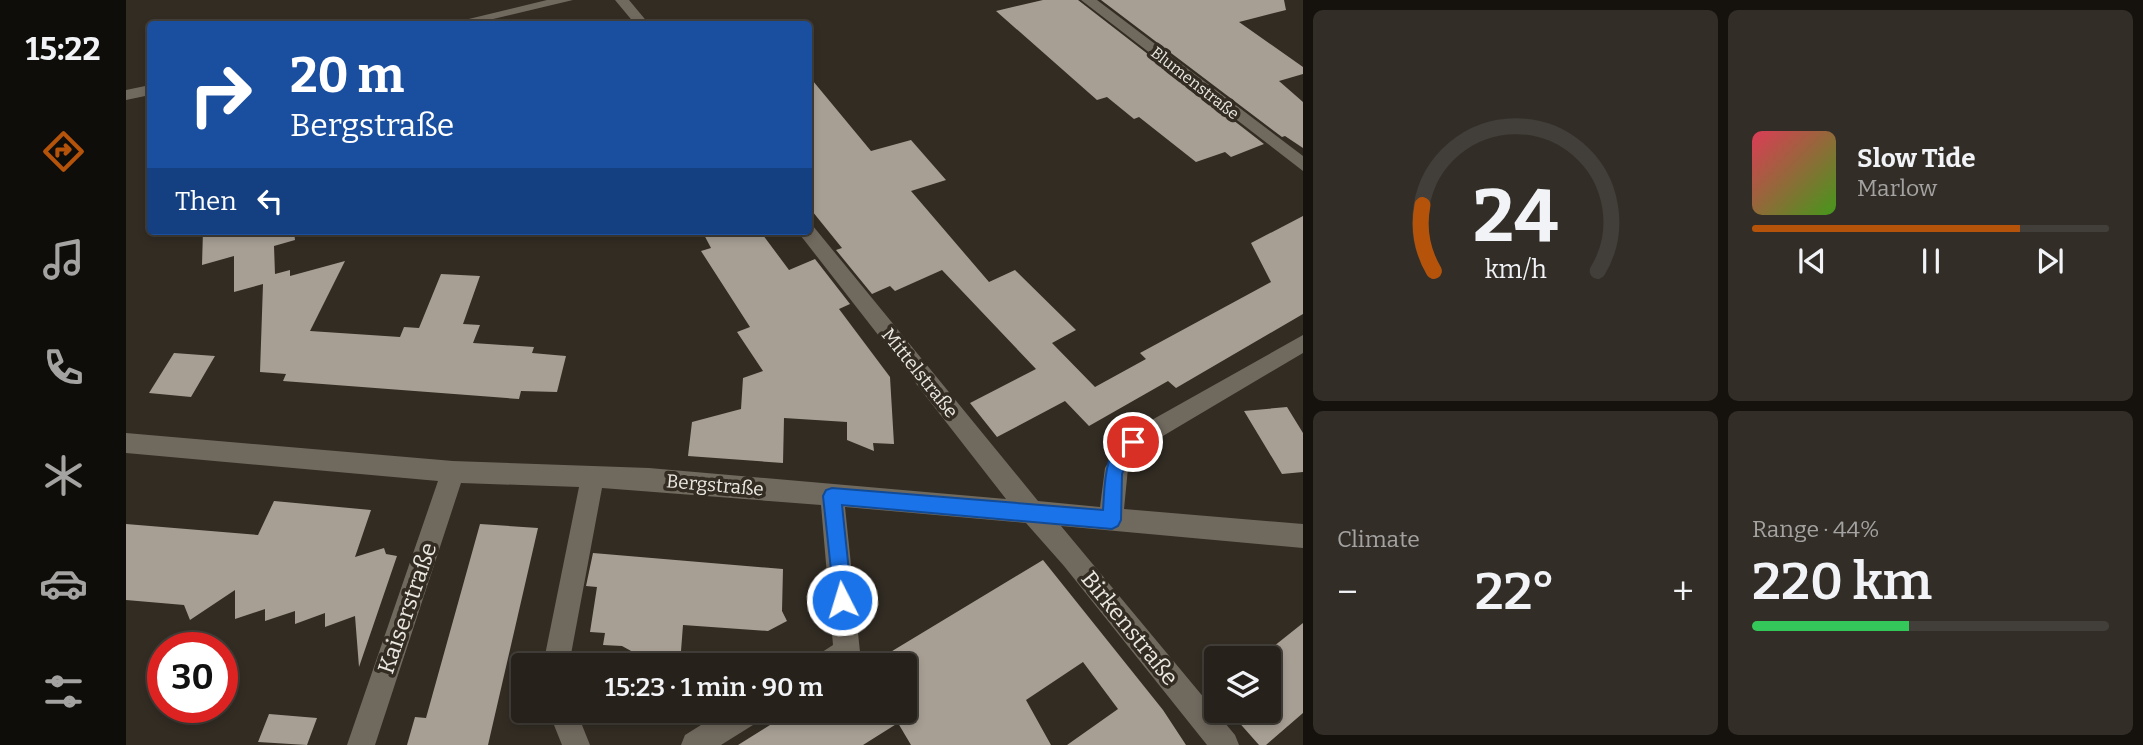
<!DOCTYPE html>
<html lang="en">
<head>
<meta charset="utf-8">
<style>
	body { margin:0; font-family:Bitter,serif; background:#322e27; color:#f1f3f6; height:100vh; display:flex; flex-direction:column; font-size:26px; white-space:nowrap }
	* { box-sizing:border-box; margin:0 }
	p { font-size:23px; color:#a4a3a2 }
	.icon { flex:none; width:38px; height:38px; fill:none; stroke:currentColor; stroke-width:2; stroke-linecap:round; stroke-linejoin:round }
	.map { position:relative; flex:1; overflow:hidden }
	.details { display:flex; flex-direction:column; gap:10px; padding:10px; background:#15120e; width:840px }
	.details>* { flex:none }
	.hud { position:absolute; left:21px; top:21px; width:665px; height:214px; border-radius:7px; box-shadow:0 4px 10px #0003,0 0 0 2px #423e39; background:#1a4fa0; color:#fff; overflow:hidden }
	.fabs { position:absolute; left:1078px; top:646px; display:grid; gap:14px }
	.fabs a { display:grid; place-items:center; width:77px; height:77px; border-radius:7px; background:#26211a; box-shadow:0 4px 10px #0003,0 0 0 2px #423e39; font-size:35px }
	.speed { position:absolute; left:21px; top:632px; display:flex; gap:14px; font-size:35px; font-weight:700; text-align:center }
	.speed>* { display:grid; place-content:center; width:91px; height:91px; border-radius:50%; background:#26211a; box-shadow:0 4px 10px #0003,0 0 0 2px #423e39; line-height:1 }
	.speed .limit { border:10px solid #d22; background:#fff; color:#111 }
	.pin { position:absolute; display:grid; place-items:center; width:60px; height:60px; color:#fff; margin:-30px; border:4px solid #fff; border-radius:50%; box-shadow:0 2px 7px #0007 }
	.me { position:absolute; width:77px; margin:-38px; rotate:355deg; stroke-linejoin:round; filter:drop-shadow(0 0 5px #0008) }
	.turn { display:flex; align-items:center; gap:24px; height:147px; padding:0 28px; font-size:32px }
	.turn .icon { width:91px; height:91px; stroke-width:2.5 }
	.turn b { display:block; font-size:49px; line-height:60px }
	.then { display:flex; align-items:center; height:66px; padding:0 28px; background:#0003; gap:14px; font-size:26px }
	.big { font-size:52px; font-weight:600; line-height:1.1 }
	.details .tile { flex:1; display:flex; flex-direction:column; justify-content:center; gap:10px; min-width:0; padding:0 24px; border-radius:10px; background:#322e27 }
	.details .dial { align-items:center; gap:0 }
	.dial svg { height:182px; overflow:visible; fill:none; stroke:#423e39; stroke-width:7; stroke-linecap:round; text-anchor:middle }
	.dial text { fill:#f1f3f6; stroke:none }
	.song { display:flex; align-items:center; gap:21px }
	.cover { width:84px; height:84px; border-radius:10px; background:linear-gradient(135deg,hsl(350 70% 55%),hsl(100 70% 35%)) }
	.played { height:7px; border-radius:4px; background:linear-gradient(90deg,#b45309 75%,#423e39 75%) }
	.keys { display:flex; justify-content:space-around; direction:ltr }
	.heat { display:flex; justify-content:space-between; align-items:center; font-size:38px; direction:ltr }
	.charge { height:10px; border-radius:5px; background:linear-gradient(90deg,#34c759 44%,#423e39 0) }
	.details .tiles { flex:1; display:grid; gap:10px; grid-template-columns:repeat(2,1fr) }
	.trip { position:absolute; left:385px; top:653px; width:406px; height:70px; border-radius:7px; background:#26211a; box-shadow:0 4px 10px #0003,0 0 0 2px #423e39; font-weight:600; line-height:70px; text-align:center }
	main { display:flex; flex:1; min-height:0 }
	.menu { display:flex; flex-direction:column; width:126px; justify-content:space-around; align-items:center; background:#0f0d0a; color:#a4a3a2 }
	.menu .icon { width:49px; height:49px }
	.menu .current { color:#b45309 }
	.menu b { font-size:32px; color:#f1f3f6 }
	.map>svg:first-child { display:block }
	.building { fill:#a79f94 }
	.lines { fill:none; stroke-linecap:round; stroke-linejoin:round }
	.minor { fill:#70695e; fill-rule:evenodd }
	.route { fill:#1a73e8; stroke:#114b97; stroke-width:2 }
	.labels { text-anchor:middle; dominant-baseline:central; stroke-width:7; stroke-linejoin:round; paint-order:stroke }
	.far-street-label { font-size:16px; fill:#ebe7e1; stroke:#322c23 }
	.street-label { font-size:19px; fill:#ebe7e1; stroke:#322c23 }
	.near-street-label { font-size:23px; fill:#ebe7e1; stroke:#322c23 }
</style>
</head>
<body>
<main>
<nav class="menu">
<b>15:22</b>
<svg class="icon current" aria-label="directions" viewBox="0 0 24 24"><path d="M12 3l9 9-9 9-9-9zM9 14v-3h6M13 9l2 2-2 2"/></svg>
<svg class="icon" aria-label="music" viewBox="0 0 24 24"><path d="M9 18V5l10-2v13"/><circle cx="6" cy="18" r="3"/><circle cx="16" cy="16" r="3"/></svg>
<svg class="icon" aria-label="phone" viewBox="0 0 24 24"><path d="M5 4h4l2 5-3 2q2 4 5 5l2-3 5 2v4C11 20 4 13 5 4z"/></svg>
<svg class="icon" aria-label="climate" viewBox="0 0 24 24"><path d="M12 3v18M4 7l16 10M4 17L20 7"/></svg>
<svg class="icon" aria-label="car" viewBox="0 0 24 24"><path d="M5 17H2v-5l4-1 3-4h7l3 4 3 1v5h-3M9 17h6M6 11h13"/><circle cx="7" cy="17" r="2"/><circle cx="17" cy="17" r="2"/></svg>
<svg class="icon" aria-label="filters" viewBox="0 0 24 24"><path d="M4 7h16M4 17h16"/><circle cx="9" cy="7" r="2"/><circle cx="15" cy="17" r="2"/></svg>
</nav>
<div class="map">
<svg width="1177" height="745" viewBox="0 0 1177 745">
	<rect width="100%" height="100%" fill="#322c23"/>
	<!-- building -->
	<path class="building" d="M 917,0 L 952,0 L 1138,144 L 1105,157 L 1099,152 L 1070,162 L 1013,117 L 1008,119 L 981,97 L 971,100 L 870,11 Z
		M 975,0 L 1158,0 L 1160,10 L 1113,22 L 1177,67 L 1177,74 L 1153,81 L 1177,102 L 1177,148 L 1159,136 L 1156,137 Z
		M 682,75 L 745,151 L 785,140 L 820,180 L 785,191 L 863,282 L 889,270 L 950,330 L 926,343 L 969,387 L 1020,359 L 1014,353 L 1145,282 L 1125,243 L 1177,216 L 1177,314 L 1050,388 L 1042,381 L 963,426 L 939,401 L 871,437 L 844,403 L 910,369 L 816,270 L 769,291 L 764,286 L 746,294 L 710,250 L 716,248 L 682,206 Z
		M 77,231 L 168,231 L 169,240 L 148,246 L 149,274 L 164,270 L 164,276 L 219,261 L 184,331 L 274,337 L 278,327 L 293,328 L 315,274 L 354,276 L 337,324 L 354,325 L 347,343 L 408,347 L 406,353 L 440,356 L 431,392 L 395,391 L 393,399 L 157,381 L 160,374 L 134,372 L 137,284 L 108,292 L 108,256 L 76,265 Z
		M 576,231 L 634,231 L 663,270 L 689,259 L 724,304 L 713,309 L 764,377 L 768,444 L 747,443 L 748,451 L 721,440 L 721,422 L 658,418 L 657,463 L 562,456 L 566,422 L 615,409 L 617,378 L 637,371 L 611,332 L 624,327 L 575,251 L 585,248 Z
		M 48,353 L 89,356 L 65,397 L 23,393 Z
		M 1161,407 L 1177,433 L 1177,472 L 1156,474 L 1118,411 Z
		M 148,501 L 245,510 L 229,557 L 258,548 L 260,554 L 271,556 L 233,667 L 229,616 L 199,627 L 199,613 L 169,624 L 169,611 L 139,621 L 139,609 L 109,619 L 109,590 L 64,620 L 58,605 L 0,600 L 0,524 L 132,535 Z
		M 354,524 L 412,528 L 362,745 L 281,745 L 289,717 L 300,718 Z
		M 467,553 L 657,569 L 656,611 L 661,621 L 642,631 L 557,625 L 555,651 L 530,652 L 515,664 L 507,652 L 496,646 L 477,645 L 479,633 L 464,632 L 471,587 L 460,586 Z
		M 917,560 L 1037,710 L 1060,745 L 941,745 L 992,709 L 957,662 L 900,700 L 925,745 L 785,745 L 772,723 L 737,745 L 612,745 L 668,710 L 779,710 L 779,665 L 743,665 Z
		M 1177,623 L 1177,713 L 1140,745 L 1133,745 L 1102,710 L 1143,710 L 1143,650 Z
		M 143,714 L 191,718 L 181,745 L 132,742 Z"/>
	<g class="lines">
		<!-- minor -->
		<path class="minor" d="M 421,0 L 447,0 L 346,24 L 322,24 Z
			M 489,0 L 503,0 L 523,24 L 509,24 Z
			M 955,0 L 971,0 L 1177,156 L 1177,171 Z
			M 24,85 L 24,95 L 0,100 L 0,90 Z
			M 682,225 L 687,226 L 912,501 L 974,507 L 979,468 L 999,435 L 1177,335 L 1177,353 L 1015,449 L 1002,468 L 998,509 L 1177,524 L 1177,548 L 935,526 L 1109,735 L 1113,745 L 1081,745 L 938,566 L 900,523 L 719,507 L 734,652 C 726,671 704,665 686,665 L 690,656 L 707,645 L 695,505 L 476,488 L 443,665 L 417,665 L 453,487 L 335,483 L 249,745 L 221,745 L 312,481 L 0,453 L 0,433 L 327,461 L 523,468 L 880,499 L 675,236 L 672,231 L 682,231 Z
			M 422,710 L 450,710 L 464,745 L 436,745 Z
			M 599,710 L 639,710 L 635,720 L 595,745 L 555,745 L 559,735 Z"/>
	</g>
	<!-- route -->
	<path class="route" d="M 1007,434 L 1016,442 L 1002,459 L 996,474 L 995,520 L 992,526 L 986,529 L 716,505 L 726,600 L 723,607 L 716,610 L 709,607 L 697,496 L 700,490 L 706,488 L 977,510 C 979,484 977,445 1007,434 Z"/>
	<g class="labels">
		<!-- far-street labels -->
		<g class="far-street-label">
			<text transform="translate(1069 83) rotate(38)">Blumenstraße</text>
		</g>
		<!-- street labels -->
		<g class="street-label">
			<text transform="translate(794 373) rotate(51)">Mittelstraße</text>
			<text transform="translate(589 485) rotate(5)">Bergstraße</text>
		</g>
		<!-- near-street labels -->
		<g class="near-street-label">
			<text transform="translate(281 608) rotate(-71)">Kaiserstraße</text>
			<text transform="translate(1004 628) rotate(51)">Birkenstraße</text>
		</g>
	</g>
</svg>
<div class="fabs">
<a><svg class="icon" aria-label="layers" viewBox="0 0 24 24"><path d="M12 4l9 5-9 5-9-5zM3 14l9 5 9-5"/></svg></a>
</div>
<div class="speed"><div class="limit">30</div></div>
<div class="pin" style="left:1007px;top:442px;background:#d93025"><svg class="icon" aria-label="arrive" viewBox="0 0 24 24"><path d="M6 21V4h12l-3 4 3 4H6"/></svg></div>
<svg class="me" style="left:716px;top:600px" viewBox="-20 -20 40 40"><circle r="17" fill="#1a73e8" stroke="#fff" stroke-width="3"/><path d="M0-11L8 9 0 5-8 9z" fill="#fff"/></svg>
<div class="trip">15:23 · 1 min · 90 m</div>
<div class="hud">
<div class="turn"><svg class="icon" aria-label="right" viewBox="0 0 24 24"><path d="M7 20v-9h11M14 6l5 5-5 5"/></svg><div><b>20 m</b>Bergstraße</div></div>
<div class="then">Then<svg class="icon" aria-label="left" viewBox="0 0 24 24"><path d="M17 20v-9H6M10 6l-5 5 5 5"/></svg></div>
</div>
</div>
<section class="details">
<div class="tiles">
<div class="tile dial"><svg viewBox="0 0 100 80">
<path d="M14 69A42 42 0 1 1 86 69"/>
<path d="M14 69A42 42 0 0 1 9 40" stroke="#b45309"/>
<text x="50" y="56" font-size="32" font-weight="700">24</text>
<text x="50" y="72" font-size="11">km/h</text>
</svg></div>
<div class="tile">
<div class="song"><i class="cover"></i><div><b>Slow Tide</b><p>Marlow</p></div></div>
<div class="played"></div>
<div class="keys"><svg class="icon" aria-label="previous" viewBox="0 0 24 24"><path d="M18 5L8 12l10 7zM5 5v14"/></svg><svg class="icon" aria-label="pause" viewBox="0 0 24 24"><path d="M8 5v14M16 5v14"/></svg><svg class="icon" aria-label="next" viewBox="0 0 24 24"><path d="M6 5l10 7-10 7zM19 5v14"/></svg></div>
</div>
<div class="tile"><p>Climate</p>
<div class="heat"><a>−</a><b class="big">22°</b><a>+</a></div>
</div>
<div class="tile"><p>Range · 44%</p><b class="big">220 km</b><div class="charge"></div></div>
</div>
</section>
</main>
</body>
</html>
